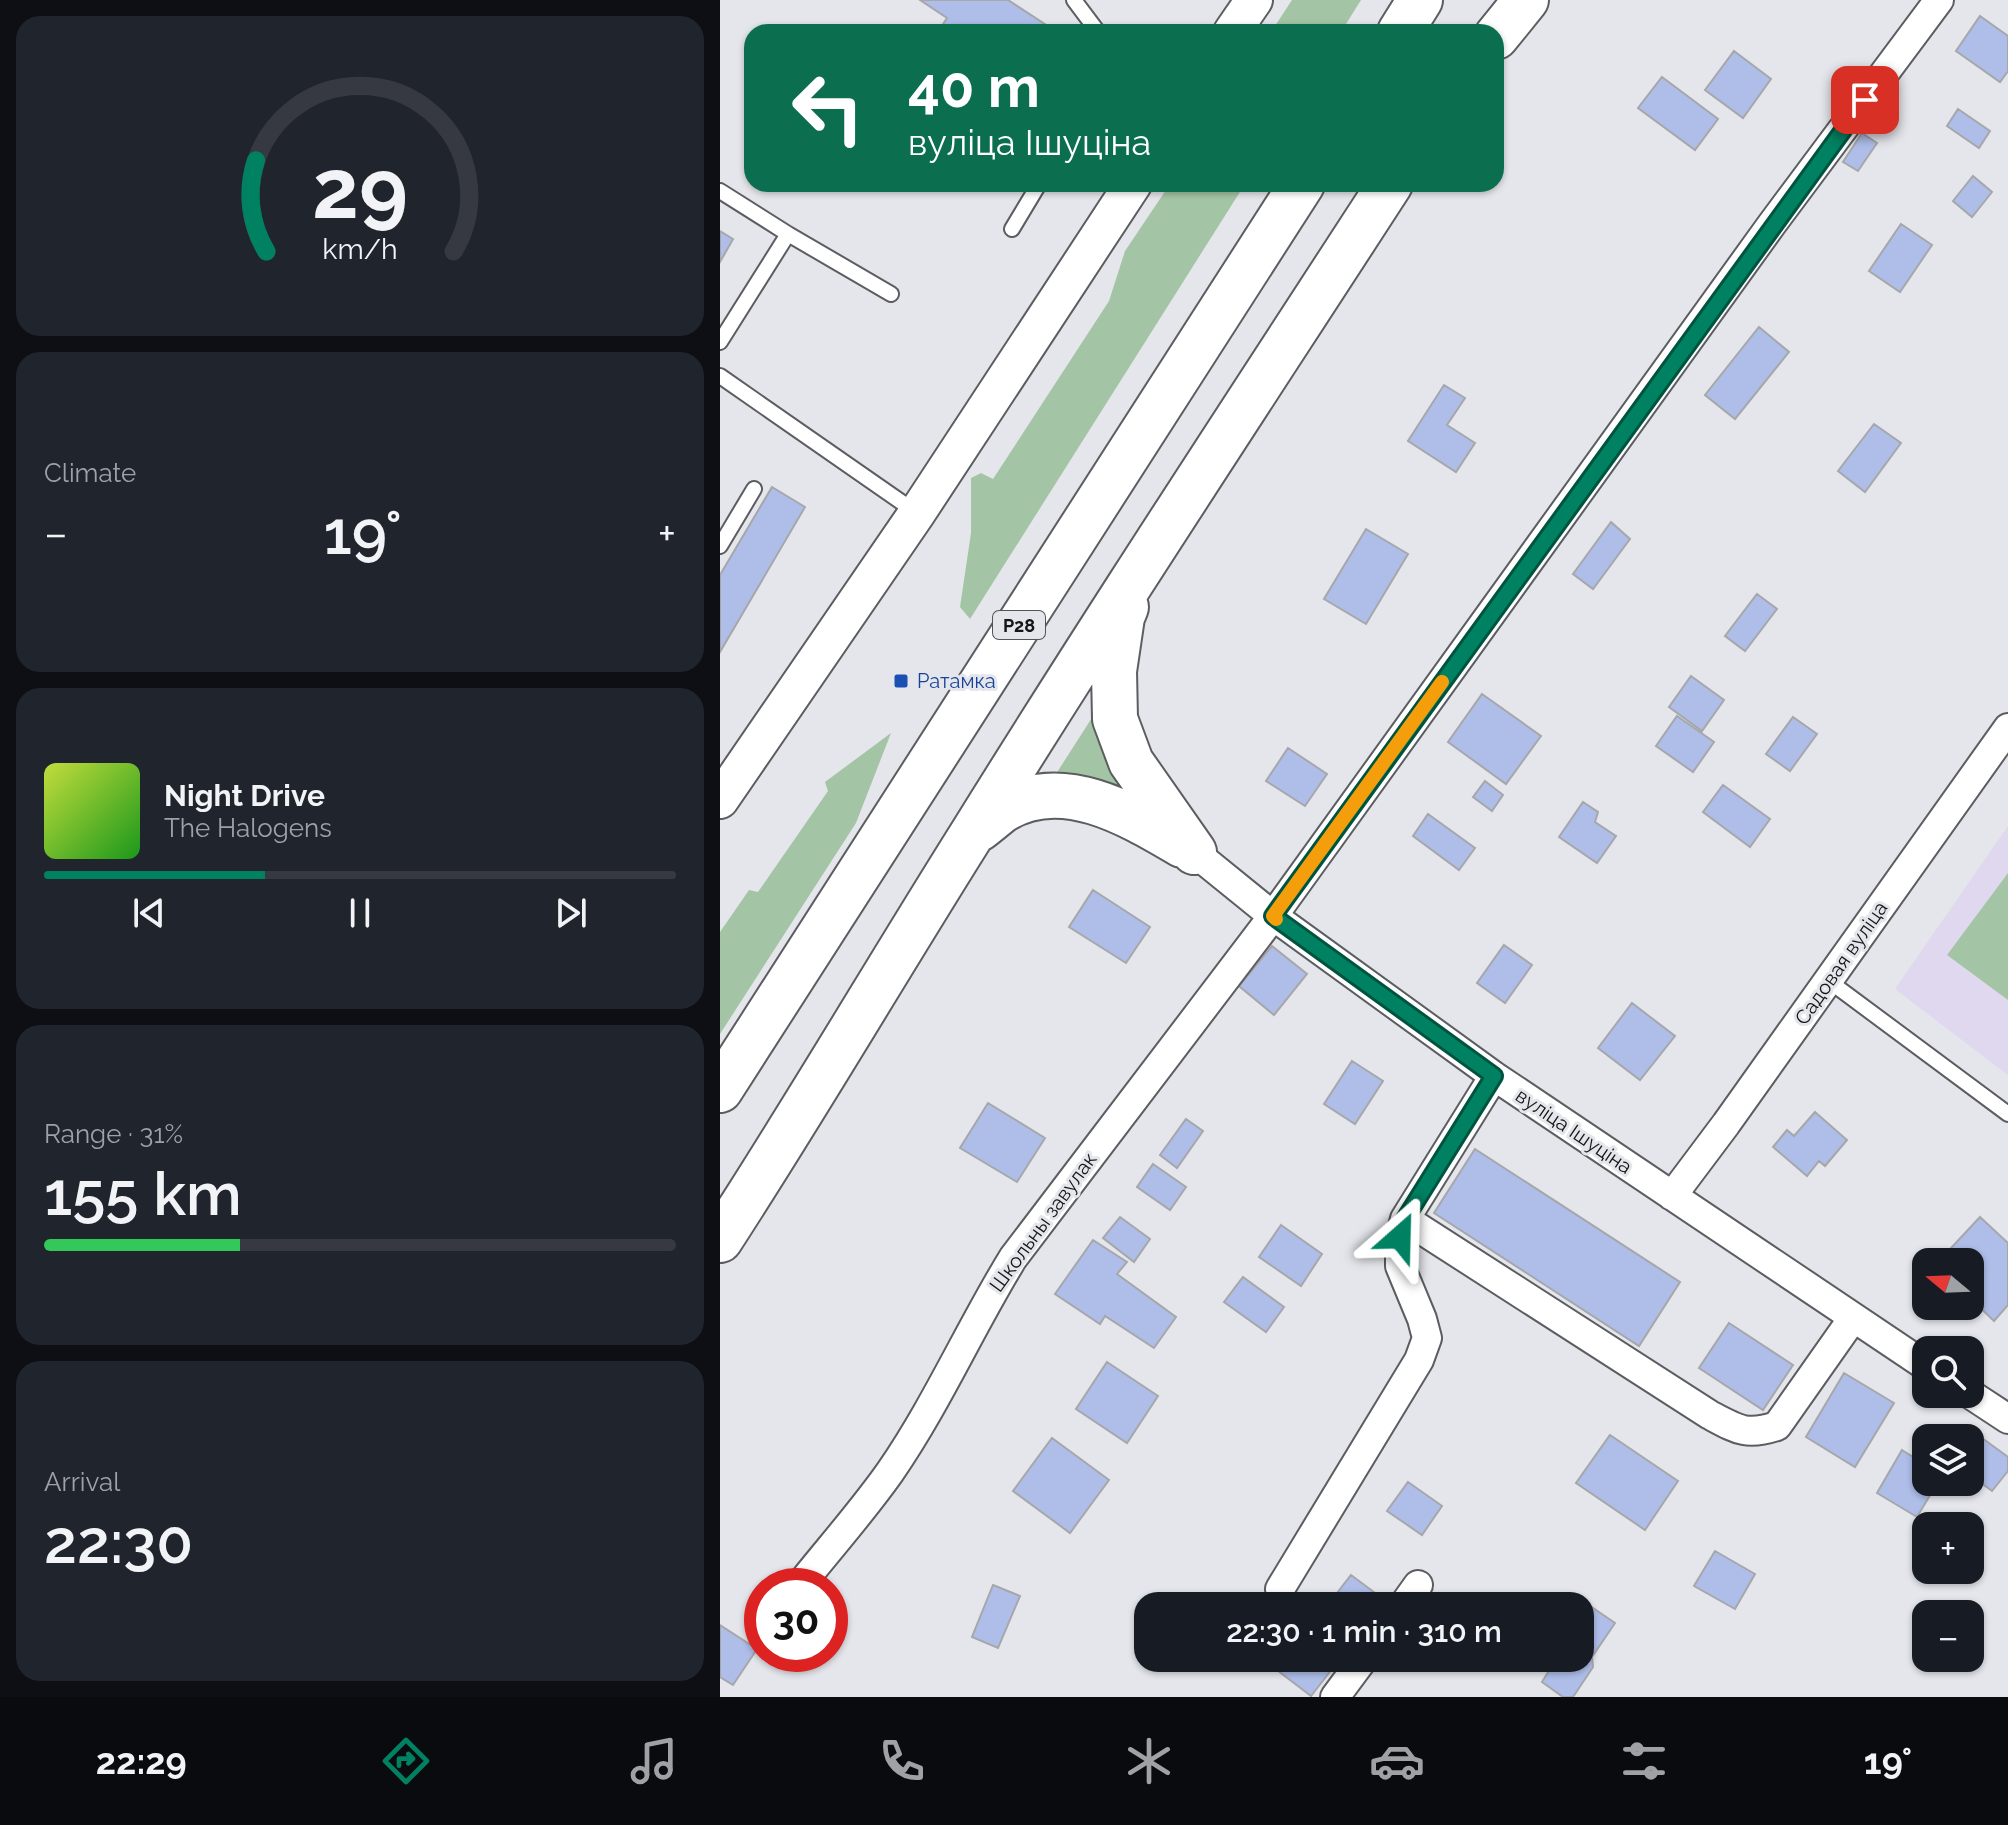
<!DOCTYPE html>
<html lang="en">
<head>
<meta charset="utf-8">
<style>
	body { margin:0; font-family:Raleway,sans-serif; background:#20242c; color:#f1f3f6; height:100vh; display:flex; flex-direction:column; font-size:30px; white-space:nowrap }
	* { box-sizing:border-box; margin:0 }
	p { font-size:26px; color:#9ea1a6 }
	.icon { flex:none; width:44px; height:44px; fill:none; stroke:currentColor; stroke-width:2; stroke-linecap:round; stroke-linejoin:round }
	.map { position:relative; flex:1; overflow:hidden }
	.panel { display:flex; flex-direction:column; gap:16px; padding:16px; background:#0d0f14; width:720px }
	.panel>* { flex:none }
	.banner { position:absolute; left:24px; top:24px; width:760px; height:168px; border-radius:24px; box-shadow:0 2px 6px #0004; background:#0b6e4f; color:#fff; overflow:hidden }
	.needle { width:52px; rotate:289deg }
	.controls { position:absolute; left:1192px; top:1248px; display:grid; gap:16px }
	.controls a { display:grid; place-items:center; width:72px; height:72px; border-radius:16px; background:#171b24; box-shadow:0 2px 6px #0004; font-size:40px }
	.speed { position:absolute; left:24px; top:1568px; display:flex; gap:16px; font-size:40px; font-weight:700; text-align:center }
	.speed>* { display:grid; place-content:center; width:104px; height:104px; border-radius:50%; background:#171b24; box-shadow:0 2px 6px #0004; line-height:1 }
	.speed .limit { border:12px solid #d22; background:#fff; color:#111 }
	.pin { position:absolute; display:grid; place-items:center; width:68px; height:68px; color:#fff; margin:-34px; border-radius:16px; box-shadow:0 4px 12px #0006 }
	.me { position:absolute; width:88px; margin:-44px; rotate:25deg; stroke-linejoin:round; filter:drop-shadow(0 0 6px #0008) }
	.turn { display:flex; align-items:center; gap:28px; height:168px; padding:0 32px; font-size:36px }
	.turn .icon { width:104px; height:104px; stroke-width:2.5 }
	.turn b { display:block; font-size:56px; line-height:68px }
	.big { font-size:60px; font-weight:600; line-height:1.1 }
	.panel .widget { flex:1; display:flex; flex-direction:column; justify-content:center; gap:12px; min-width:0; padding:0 28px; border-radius:24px; background:#20242c }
	.panel .dial { align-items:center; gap:0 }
	.dial svg { height:208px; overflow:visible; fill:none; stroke:#363941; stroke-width:7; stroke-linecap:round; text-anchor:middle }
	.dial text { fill:#f1f3f6; stroke:none }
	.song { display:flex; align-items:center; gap:24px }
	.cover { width:96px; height:96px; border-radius:12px; background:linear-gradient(135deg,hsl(70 70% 55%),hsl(120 70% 35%)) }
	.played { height:8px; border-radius:4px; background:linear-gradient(90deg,#008161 35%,#363941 35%) }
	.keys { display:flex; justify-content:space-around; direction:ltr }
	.heat { display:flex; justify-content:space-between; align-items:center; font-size:44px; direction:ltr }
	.charge { height:12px; border-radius:6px; background:linear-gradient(90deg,#34c759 31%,#363941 0) }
	.trip { position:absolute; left:414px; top:1592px; width:460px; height:80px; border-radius:24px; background:#171b24; box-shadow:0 2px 6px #0004; font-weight:600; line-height:80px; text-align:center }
	.dock { display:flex; height:128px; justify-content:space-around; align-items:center; background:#090b0e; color:#9ea1a6 }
	.dock .icon { width:56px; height:56px }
	.dock .on { color:#008161 }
	.dock b { font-size:36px; color:#f1f3f6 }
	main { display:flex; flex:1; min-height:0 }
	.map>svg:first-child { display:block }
	.education { fill:#dfd8ee }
	.green { fill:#a4c5a5 }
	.building { fill:#aebee9; stroke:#a6a7ab; stroke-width:2 }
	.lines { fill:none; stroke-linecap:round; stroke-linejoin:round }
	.service-casing { stroke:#5c5d61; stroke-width:18 }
	.minor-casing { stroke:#5c5d61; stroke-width:32 }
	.tertiary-casing { stroke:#5c5d61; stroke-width:40 }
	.trunk-casing { stroke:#5c5d61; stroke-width:48 }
	.service { stroke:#fff; stroke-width:14 }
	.minor { stroke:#fff; stroke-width:28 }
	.tertiary { stroke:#fff; stroke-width:36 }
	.trunk { stroke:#fff; stroke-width:44 }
	.route-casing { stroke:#00543f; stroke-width:20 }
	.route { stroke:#008161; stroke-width:14 }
	.slow { stroke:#f59e0b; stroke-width:14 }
	.transit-dot { fill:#1a4fb4; stroke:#e5e6eb; stroke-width:3 }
	.labels { text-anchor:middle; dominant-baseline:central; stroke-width:6; stroke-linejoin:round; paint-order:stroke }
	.shield { fill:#e5e6eb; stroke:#535457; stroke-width:2 }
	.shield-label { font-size:18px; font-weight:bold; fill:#151617 }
	.transit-label { font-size:20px; fill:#164399; stroke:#e5e6eb; text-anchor:start }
	.street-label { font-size:20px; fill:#151617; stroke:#e5e6eb }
</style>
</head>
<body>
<main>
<section class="panel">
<div class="widget dial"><svg viewBox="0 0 100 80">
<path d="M14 69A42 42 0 1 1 86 69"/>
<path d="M14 69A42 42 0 0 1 10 34" stroke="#008161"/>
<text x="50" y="56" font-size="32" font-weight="700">29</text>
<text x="50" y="72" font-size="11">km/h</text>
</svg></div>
<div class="widget"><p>Climate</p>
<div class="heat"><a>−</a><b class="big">19°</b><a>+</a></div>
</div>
<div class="widget">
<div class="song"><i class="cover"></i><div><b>Night Drive</b><p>The Halogens</p></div></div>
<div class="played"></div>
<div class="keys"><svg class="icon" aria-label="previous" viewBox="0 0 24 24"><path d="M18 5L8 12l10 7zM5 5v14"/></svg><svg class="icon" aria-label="pause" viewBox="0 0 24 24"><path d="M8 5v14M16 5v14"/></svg><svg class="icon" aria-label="next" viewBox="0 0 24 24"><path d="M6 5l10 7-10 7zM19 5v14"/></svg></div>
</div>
<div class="widget"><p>Range · 31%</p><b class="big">155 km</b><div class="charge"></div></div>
<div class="widget"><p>Arrival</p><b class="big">22:30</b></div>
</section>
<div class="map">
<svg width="1288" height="1697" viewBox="0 0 1288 1697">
	<rect width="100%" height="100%" fill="#e5e6eb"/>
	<!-- education -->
	<path class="education" d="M 1288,826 L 1288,1075 L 1175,989 Z"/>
	<!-- green -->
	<path class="green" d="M 572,0 L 641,0 L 621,32 L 551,32 Z
		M 450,184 L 525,184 L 250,619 L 240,607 L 251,533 L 251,478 L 261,473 L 273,479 L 389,301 L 405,251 Z
		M 375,713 L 419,804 L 327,788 Z
		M 171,733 L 136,823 L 0,1034 L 0,932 L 29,890 L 38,892 L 108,791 L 105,782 Z
		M 1288,873 L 1288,1000 L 1227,955 Z"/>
	<!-- building -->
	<path class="building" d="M 200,0 L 288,0 L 337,32 L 218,32 L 227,18 Z
		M 1260,16 L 1288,36 L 1288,71 L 1280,82 L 1236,51 Z
		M 1014,51 L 1051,79 L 1023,118 L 985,90 Z
		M 942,77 L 998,119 L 975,150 L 918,108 Z
		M 1238,109 L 1270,131 L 1259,148 L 1227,126 Z
		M 1142,133 L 1157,143 L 1138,171 L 1123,162 Z
		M 1253,176 L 1272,192 L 1252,217 L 1233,201 Z
		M 1181,224 L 1212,245 L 1180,292 L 1149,271 Z
		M 0,231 L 13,239 L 0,262 Z
		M 1039,327 L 1069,352 L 1015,419 L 985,395 Z
		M 724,385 L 745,398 L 727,425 L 755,443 L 736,472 L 688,441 Z
		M 1154,424 L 1181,443 L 1145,492 L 1118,471 Z
		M 52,487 L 85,507 L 0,652 L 0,575 Z
		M 891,522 L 910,539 L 873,589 L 853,574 Z
		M 646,529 L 688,554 L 646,624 L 604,599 Z
		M 1037,594 L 1057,609 L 1025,651 L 1005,636 Z
		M 971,676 L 1004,700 L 982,731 L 949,707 Z
		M 762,694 L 821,736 L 786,784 L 728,742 Z
		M 957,716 L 994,742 L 973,772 L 936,746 Z
		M 1073,717 L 1097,734 L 1070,771 L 1046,754 Z
		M 568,748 L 607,774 L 585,806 L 546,781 Z
		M 765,781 L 783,795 L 772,811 L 753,797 Z
		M 1003,785 L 1050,819 L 1030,847 L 983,812 Z
		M 863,802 L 878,812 L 875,822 L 896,836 L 877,863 L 839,837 Z
		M 708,814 L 755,848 L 739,870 L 693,836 Z
		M 373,890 L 430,927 L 406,963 L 349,927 Z
		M 784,945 L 812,965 L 785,1003 L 757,983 Z
		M 552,946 L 587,974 L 554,1015 L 519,986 Z
		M 912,1003 L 955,1036 L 920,1080 L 878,1048 Z
		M 632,1061 L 663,1081 L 635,1124 L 604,1104 Z
		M 268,1103 L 325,1138 L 297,1182 L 240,1148 Z
		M 1095,1112 L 1127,1140 L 1105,1166 L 1099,1161 L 1087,1176 L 1053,1147 L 1067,1130 L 1074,1136 Z
		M 466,1119 L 483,1131 L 457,1168 L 440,1155 Z
		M 755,1149 L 960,1282 L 919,1346 L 714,1213 Z
		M 433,1164 L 466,1187 L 450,1210 L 417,1187 Z
		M 400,1217 L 430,1239 L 414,1262 L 383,1238 Z
		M 1260,1217 L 1288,1243 L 1288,1305 L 1274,1321 L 1250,1298 L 1250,1262 L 1218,1262 Z
		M 561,1225 L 602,1254 L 581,1286 L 539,1257 Z
		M 373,1240 L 407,1262 L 397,1274 L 456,1317 L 434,1348 L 385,1316 L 380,1324 L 335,1294 Z
		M 523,1277 L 564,1307 L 546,1332 L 504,1302 Z
		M 1009,1323 L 1073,1365 L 1043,1410 L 979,1368 Z
		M 387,1362 L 438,1396 L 407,1443 L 356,1409 Z
		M 1124,1373 L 1174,1403 L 1135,1467 L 1086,1437 Z
		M 890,1435 L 958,1481 L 925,1530 L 856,1483 Z
		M 332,1438 L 389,1480 L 350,1533 L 293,1491 Z
		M 1262,1438 L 1288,1457 L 1288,1471 L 1272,1491 L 1250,1475 L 1250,1454 Z
		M 1182,1450 L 1206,1465 L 1206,1482 L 1218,1482 L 1197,1517 L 1157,1493 Z
		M 688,1482 L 722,1506 L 702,1535 L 667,1511 Z
		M 995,1551 L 1035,1574 L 1015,1609 L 974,1586 Z
		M 631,1575 L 659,1596 L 651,1606 L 626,1606 L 614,1597 Z
		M 273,1585 L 300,1596 L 278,1648 L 252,1637 Z
		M 854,1595 L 895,1623 L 872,1657 L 873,1667 L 853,1697 L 843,1697 L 822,1682 L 830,1669 L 814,1658 L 860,1658 L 860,1606 L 847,1606 Z
		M 0,1625 L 37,1649 L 13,1685 L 0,1677 Z
		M 567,1658 L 609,1658 L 616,1664 L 591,1696 L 557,1670 Z"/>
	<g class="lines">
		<defs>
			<path id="service" d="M 354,0 L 378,32
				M 0,191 L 68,234 L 0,342
				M 292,229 L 319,184
				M 68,234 L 171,294
				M 0,376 L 197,513
				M 0,546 L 34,489
				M 1109,981 L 1288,1114"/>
			<path id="minor" d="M 474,852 L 553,916 L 774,1076 L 1206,1366
				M 952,1196 L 1006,1124 L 1288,728
				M 685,1219 L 990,1415 C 1018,1430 1027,1436 1057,1426 L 1133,1318
				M 1250,1394 L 1288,1419
				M 85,1579 C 113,1544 144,1509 170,1472 C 217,1404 250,1328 293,1258 L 553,916 L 1052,224 L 1219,0
				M 560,1589 L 699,1360 L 707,1338 L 702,1319 L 680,1266 L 680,1237 L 685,1219 L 774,1076
				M 683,1606 L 698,1585
				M 615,1697 L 644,1658"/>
			<path id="tertiary" d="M 512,32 L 534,0
				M 0,800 L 197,513 L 413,184"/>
			<path id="trunk" d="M 680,32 L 700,0
				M 776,37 L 806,0
				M 406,607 L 402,617 L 394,671 L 395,719 L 411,762 L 474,852
				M 259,829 C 267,823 275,816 283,810 C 342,773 411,815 462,845
				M 0,1090 L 582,184
				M 0,1240 C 87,1106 167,969 252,834 C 388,615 530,400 670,184"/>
		</defs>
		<!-- service casing -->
		<use href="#service" class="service-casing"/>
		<!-- minor casing -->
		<use href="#minor" class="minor-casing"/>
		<!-- tertiary casing -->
		<use href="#tertiary" class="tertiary-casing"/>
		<!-- trunk casing -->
		<use href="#trunk" class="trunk-casing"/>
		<!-- service -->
		<use href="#service" class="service"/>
		<!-- minor -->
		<use href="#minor" class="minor"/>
		<!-- tertiary -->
		<use href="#tertiary" class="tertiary"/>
		<!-- trunk -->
		<use href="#trunk" class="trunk"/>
	</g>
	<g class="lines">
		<defs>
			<path id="route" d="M 680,1237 L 685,1219 L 774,1076 L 553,916 L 1145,100"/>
		</defs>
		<!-- route casing -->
		<use href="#route" class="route-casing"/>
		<!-- route -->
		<use href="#route" class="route"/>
		<!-- slow -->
		<path class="slow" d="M 556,919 L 553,916 L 722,682"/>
	</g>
	<!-- markers -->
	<rect class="transit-dot" x="173" y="673" width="16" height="16" rx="4"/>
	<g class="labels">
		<!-- shield labels -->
		<rect class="shield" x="273" y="611" width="52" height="28" rx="6"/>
		<g class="shield-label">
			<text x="299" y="625">Р28</text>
		</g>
		<!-- transit labels -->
		<g class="transit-label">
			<text x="197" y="681">Ратамка</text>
		</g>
		<!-- street labels -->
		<g class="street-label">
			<text transform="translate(1121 963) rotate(-55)">Садовая вуліца</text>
			<text transform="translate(854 1131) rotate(34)">вуліца Ішуціна</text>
			<text transform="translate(323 1222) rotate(-54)">Школьны завулак</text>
		</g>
	</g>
</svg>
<div class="controls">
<a><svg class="needle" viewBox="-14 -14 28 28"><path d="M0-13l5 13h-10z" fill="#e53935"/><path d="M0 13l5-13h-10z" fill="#9ea1a6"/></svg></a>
<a><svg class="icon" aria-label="search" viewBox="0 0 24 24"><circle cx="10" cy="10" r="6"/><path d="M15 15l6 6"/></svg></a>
<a><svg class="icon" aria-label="layers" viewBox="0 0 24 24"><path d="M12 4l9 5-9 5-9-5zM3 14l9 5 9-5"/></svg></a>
<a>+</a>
<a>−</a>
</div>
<div class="speed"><div class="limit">30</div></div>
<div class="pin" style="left:1145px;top:100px;background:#d93025"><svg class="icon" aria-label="arrive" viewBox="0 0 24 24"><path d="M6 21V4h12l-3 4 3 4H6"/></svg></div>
<svg class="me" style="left:680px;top:1237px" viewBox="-20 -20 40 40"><path d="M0-17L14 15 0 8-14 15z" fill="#008161" stroke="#fff" stroke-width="4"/></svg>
<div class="trip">22:30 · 1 min · 310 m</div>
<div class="banner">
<div class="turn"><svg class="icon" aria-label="left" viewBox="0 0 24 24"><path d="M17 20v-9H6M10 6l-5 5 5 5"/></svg><div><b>40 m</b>вуліца Ішуціна</div></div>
</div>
</div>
</main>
<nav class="dock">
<b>22:29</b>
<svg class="icon on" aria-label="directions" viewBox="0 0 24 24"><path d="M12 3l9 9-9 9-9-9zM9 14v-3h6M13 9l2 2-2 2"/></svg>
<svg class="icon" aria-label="music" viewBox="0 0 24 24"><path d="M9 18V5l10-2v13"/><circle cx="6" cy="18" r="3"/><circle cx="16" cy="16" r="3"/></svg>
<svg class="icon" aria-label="phone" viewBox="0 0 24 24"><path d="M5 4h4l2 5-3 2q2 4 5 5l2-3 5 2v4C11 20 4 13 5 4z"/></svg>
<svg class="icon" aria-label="climate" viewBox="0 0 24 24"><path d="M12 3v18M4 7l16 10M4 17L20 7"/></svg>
<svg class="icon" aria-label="car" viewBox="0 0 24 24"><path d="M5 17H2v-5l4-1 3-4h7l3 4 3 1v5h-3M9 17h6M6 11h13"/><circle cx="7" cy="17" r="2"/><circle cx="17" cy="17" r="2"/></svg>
<svg class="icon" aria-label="filters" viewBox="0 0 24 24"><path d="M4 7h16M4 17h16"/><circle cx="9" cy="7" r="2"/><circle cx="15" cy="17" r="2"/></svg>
<b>19°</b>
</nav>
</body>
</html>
